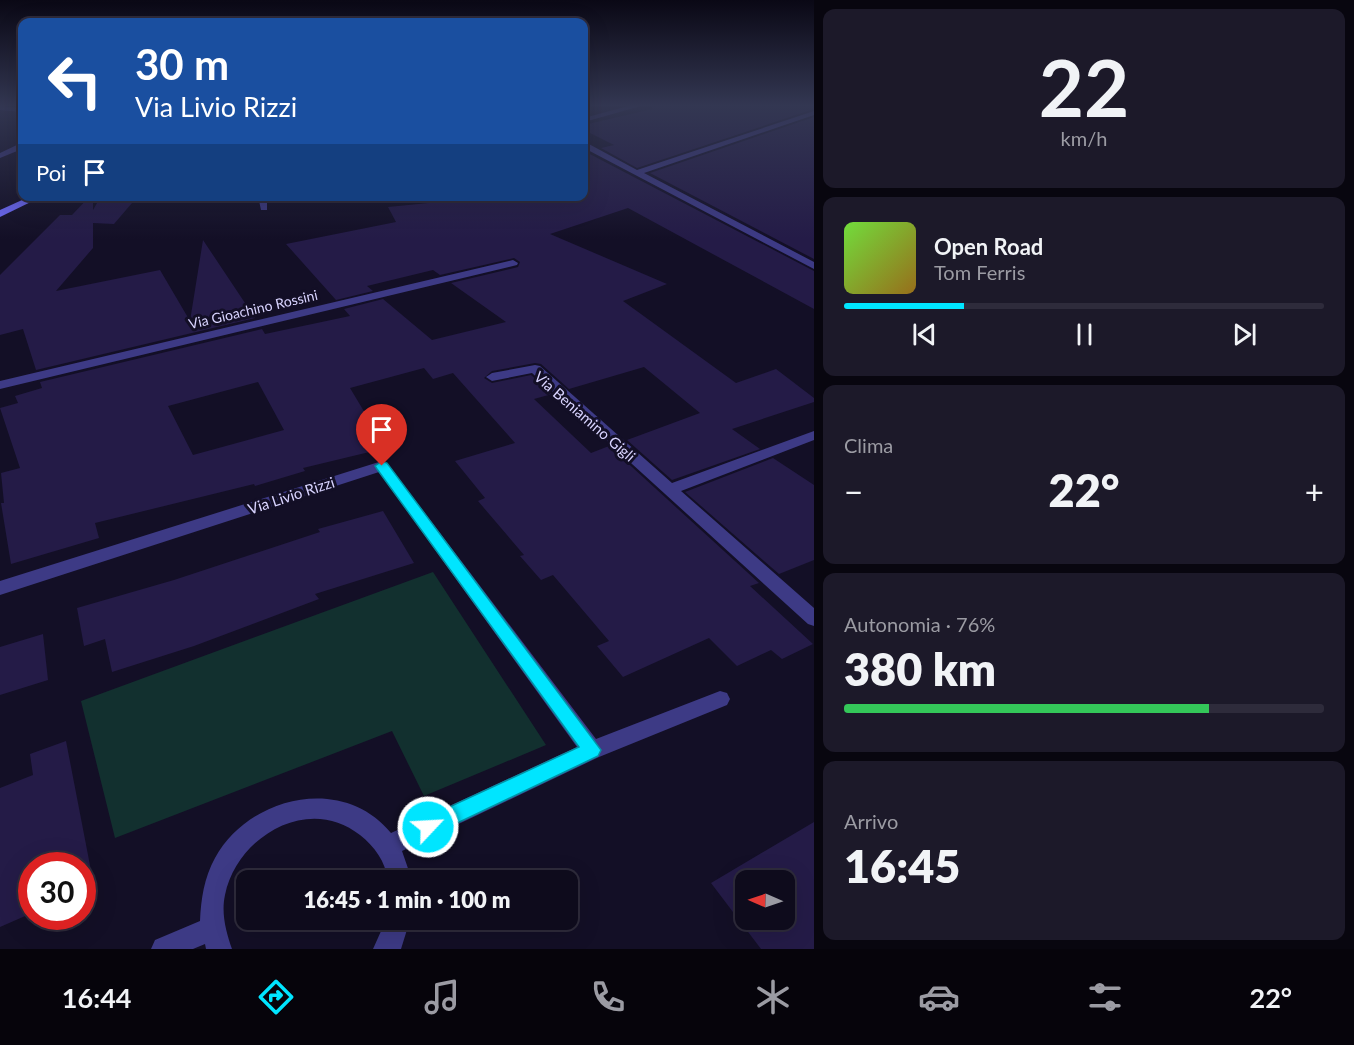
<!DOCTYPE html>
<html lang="it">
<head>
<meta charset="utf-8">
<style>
	body { margin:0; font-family:Lato,sans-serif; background:#1c1929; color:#f1f3f6; height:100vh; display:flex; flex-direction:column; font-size:22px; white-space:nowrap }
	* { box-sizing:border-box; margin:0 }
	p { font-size:20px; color:#9b9ba3 }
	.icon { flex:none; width:33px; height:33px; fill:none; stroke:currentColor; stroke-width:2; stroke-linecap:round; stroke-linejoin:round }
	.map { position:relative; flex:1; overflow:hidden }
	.panel { display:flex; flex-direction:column; gap:9px; padding:9px; background:#08060f; width:540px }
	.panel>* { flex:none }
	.hud { position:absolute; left:18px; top:18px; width:570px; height:183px; border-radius:12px; box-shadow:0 6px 24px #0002,0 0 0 2px #2e2b3b; background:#1a4fa0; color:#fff; overflow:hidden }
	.needle { width:39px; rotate:272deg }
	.tools { position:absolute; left:735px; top:870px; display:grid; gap:12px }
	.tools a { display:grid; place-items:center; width:60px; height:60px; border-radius:12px; background:#0e0b1c; box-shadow:0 6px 24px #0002,0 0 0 2px #2e2b3b; font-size:30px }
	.speed { position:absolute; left:18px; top:852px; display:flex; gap:12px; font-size:30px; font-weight:700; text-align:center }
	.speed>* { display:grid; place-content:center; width:78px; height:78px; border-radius:50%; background:#0e0b1c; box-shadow:0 6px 24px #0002,0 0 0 2px #2e2b3b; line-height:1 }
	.speed .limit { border:9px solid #d22; background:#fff; color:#111 }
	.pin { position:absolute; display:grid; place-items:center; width:51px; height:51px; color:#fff; margin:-62px -26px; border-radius:50% 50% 50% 0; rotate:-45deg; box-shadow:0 0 6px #0007 }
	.pin .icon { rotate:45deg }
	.me { position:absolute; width:66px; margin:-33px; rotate:65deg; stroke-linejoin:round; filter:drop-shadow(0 0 4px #0008) }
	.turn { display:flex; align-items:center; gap:21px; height:126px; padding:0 18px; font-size:27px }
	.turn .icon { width:78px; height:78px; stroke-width:2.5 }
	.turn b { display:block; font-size:42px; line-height:51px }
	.then { display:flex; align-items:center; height:57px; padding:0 18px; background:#0003; gap:12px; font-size:22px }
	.big { font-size:45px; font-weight:800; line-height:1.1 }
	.panel .card { flex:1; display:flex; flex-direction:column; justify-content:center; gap:9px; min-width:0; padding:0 21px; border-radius:12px; background:#1c1929 }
	.panel .dial { align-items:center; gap:0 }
	.dial b { font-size:78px; line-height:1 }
	.song { display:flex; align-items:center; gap:18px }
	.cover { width:72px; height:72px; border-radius:9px; background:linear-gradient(135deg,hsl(100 70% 55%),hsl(40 70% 35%)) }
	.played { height:6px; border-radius:3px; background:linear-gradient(90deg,#00e5ff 25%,#2e2b3b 25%) }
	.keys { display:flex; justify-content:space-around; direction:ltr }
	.heat { display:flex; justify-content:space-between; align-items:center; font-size:33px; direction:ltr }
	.charge { height:9px; border-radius:4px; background:linear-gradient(90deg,#34c759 76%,#2e2b3b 0) }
	.trip { position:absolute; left:236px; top:870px; width:342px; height:60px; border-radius:12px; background:#0e0b1c; box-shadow:0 6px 24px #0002,0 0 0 2px #2e2b3b; font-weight:800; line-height:60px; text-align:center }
	.dock { display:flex; height:96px; justify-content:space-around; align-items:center; background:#06040b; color:#9b9ba3 }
	.dock .icon { width:42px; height:42px }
	.dock .current { color:#00e5ff }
	.dock b { font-size:27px; color:#f1f3f6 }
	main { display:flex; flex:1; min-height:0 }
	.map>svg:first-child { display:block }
	.green { fill:#12302f }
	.building { fill:#241b47; fill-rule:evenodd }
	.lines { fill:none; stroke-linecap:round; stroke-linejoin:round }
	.minor { fill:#3d3a85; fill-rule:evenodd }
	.tertiary { fill:#3d3a85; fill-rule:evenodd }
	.secondary { fill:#6f6bff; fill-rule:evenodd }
	.route { fill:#00e5ff; stroke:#0095a6; stroke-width:1.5 }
	.labels { text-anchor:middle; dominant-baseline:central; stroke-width:6; stroke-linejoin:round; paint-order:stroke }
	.far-street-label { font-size:14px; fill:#d9d4ff; stroke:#130f26 }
	.street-label { font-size:15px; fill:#d9d4ff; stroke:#130f26 }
</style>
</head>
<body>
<main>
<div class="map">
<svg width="814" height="949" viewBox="0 0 814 949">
	<rect width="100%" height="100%" fill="#130f26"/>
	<!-- green -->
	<path class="green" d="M 433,572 L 546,745 L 424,796 L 392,731 L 115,838 L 81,701 Z"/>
	<!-- building -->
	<path class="building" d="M 652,106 L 814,106 L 814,109 L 637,168 L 601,148 L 614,145 L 584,130 L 584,125 L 652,109 Z
		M 814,117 L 814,259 L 650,173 Z
		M 584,151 L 814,271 L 814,309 L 628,208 L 550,234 L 667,284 L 623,301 L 736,383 L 776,369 L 814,398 L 814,402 L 732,429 L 760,449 L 672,480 L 627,440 L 700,413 L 644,367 L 569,389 L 541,364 L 535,363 L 492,371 L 484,378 L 492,383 L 531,375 L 552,394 L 534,399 L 591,453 L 609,446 L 759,583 L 750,586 L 813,644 L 782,659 L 771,650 L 737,666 L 709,638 L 623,677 L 597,646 L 609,641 L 553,575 L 541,580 L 520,556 L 524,555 L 478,501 L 485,498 L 455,461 L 515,443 L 453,373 L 433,379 L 424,368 L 350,388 L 386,448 L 303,468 L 305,471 L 255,486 L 254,484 L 95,523 L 99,538 L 11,564 L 1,503 L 4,503 L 1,473 L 20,468 L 0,408 L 18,403 L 15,396 L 42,388 L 40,382 L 262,329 L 265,334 L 350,316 L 344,309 L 383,299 L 432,340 L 506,322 L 451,283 L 518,267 L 520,262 L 514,258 L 440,275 L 433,270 L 367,286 L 373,291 L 336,300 L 286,244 L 396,222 L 388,207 L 499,196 L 527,196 L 535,203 L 566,196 L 584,196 ZM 258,382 L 284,430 L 193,455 L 168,406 Z
		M 90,196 L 93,196 L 93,210 L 101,196 L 138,196 L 114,224 L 93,223 L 93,248 L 56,291 L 160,270 L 190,321 L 203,240 L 255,318 L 36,370 L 23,329 L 0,335 L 0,275 L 60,215 L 72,215 Z
		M 773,458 L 814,485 L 814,560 L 779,574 L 685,492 Z
		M 383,511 L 414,563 L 315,594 L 319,599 L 194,646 L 112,672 L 105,639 L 84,646 L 77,608 L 174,580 L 320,532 L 318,529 Z
		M 43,634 L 48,680 L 0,695 L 0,647 Z
		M 66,741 L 94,886 L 82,891 L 82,866 L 32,866 L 32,913 L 0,927 L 0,788 L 33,775 L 30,754 Z
		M 814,822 L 814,949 L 761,949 L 711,883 ZM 746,880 L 784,880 L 784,920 L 746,920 Z"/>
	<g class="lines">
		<!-- minor -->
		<path class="minor" d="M 0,106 L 22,108 L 22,112 L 0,110 Z
			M 628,106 L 641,106 L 584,122 L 584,118 Z
			M 814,111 L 814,115 L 644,173 L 814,262 L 814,269 L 584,148 L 584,143 L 587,143 L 637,170 Z
			M 258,196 L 267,196 L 267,210 L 261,210 Z
			M 513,260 L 518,263 L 517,265 L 0,389 L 0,381 Z
			M 535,365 L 540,366 L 672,483 L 814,431 L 814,440 L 681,491 L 814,608 L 814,626 L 808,624 L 532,373 L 492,381 L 486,377 L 492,373 Z
			M 382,461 L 387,463 L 596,739 L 720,691 L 727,693 L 730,699 L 727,705 L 599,757 L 402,851 L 412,880 L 388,880 C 385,861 375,847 360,835 C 309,794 237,836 225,895 C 221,913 226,932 232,949 L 206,949 L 205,944 L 193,949 L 151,949 L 155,940 L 200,921 C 201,899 204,878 215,858 C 249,796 343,774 391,833 L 577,747 L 379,472 L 0,595 L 0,581 Z
			M 386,920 L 410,920 L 401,949 L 373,949 Z"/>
		<!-- tertiary -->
		<path class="tertiary" d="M 19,144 L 22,144 L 22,149 L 0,158 L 0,153 Z"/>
		<!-- secondary -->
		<path class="secondary" d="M 31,196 L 43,196 L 0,217 L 0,210 Z"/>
	</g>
	<!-- sky -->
	<linearGradient id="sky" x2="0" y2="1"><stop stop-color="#0a0815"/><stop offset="0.44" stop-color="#333752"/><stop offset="1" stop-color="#333752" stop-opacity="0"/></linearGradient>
	<rect width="814" height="239" fill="url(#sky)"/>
	<!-- route -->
	<path class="route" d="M 382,461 L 387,463 L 601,750 L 598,756 L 428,837 L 421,834 L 418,827 L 421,820 L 579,747 L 377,469 L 375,466 Z"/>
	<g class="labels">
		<!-- far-street labels -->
		<g class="far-street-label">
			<text transform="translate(253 309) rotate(-13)">Via Gioachino Rossini</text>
		</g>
		<!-- street labels -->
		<g class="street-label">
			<text transform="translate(585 416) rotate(41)">Via Beniamino Gigli</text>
			<text transform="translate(291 495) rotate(-18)">Via Livio Rizzi</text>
		</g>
	</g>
</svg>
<div class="tools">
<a><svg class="needle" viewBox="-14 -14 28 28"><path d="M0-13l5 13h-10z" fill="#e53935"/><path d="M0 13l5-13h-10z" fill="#9b9ba3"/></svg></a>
</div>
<div class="speed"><div class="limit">30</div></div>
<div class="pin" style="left:382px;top:466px;background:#d93025"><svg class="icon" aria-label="arrive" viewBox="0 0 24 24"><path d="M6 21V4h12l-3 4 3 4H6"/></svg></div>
<svg class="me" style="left:428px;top:827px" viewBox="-20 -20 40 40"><circle r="17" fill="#00e5ff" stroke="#fff" stroke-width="3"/><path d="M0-11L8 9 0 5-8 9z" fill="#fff"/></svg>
<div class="trip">16:45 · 1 min · 100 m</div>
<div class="hud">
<div class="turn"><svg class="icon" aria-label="left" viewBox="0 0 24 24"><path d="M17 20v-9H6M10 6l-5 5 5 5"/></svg><div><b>30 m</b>Via Livio Rizzi</div></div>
<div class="then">Poi<svg class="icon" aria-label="arrive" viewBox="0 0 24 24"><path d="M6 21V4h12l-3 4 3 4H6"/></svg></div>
</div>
</div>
<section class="panel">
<div class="card dial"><b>22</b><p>km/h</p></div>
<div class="card">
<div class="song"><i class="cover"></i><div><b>Open Road</b><p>Tom Ferris</p></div></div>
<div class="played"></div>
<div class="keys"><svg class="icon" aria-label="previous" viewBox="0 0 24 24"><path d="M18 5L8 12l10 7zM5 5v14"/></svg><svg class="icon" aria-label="pause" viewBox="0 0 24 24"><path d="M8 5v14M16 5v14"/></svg><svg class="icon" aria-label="next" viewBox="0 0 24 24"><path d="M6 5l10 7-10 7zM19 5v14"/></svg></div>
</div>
<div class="card"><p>Clima</p>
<div class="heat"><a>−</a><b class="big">22°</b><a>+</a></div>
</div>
<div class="card"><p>Autonomia · 76%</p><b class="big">380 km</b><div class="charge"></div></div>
<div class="card"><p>Arrivo</p><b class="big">16:45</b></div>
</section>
</main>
<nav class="dock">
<b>16:44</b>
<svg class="icon current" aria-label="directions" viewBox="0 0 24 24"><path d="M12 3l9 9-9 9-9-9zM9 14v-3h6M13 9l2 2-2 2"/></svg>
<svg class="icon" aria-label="music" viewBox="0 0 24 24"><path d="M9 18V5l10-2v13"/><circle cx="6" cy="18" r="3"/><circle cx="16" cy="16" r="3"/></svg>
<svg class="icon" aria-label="phone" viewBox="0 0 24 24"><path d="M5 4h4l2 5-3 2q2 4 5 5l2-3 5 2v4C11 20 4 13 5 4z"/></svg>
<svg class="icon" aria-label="climate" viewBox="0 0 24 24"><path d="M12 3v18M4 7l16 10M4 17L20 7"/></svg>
<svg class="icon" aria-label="car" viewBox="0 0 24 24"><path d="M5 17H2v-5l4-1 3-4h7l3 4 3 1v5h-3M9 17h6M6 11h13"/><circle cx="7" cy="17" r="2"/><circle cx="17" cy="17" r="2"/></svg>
<svg class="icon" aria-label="filters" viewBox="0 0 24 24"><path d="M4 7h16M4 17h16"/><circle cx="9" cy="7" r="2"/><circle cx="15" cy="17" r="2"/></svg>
<b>22°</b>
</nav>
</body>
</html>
